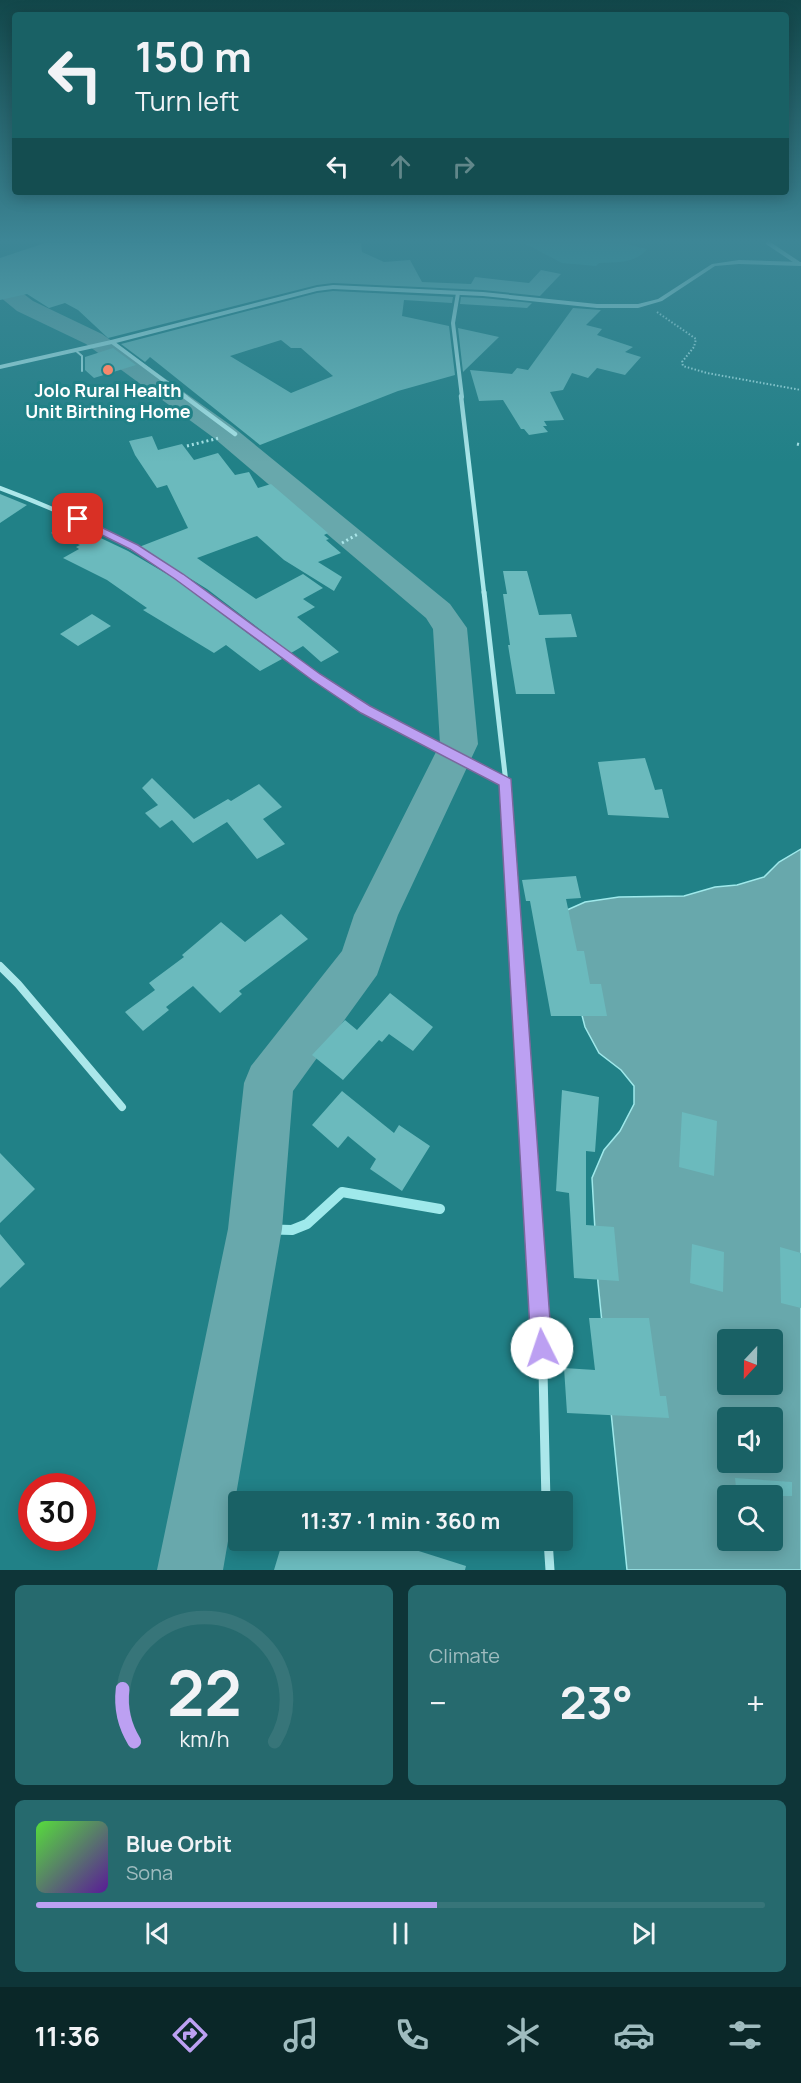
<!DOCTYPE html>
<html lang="en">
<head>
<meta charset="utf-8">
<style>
	body { margin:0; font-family:Manrope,sans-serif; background:#266a6e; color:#f1f3f6; height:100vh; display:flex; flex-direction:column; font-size:22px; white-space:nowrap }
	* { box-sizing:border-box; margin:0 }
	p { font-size:20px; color:#9fbcbf }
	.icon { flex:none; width:33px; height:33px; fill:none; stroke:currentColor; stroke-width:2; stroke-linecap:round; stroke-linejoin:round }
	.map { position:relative; height:1570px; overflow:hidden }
	.panel { display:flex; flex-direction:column; gap:15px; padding:15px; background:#0e3538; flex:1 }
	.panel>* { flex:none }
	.guide { position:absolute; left:12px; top:12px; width:777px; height:183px; border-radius:6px; box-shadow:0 3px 15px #0003; background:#196165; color:#f1f3f6; overflow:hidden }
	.needle { width:39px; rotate:202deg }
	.tools { position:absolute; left:717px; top:1329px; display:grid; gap:12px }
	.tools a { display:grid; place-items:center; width:66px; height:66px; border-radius:6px; background:#196165; box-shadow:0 3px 15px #0003; font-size:30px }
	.speed { position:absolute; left:18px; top:1473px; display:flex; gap:12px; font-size:30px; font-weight:700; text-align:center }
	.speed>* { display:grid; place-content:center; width:78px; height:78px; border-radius:50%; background:#196165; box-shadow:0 3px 15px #0003; line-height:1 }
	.speed .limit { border:9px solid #d22; background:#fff; color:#111 }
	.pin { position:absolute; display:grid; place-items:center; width:51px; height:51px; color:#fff; margin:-26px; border-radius:12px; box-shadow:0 3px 9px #0006 }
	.me { position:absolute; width:66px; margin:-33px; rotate:356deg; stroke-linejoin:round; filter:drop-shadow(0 0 4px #0008) }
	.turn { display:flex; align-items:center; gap:21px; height:126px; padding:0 24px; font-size:27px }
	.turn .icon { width:78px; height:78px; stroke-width:2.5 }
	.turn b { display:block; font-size:42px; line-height:51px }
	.lanes { display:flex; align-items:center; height:57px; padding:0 24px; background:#0003; justify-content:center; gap:30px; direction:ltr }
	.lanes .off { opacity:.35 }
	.big { font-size:45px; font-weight:700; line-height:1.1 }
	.panel .widget { flex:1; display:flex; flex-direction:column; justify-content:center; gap:9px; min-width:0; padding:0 21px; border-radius:9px; background:#266a6e }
	.panel .dial { align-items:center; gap:0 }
	.dial svg { height:156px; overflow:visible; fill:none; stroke:#377579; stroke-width:7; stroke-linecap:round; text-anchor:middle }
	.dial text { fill:#f1f3f6; stroke:none }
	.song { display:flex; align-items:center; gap:18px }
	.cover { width:72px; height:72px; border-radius:9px; background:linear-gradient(135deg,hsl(110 70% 55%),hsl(270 70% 35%)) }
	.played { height:6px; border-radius:3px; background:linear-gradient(90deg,#bca0f2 55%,#377579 55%) }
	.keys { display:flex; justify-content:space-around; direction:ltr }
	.heat { display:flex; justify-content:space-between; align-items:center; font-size:33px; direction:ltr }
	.panel .tiles { flex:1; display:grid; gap:15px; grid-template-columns:1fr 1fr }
	.widget:last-child { grid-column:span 2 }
	.trip { position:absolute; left:228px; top:1491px; width:345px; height:60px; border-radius:6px; background:#196165; box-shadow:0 3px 15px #0003; font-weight:700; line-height:60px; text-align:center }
	.tab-bar { display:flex; height:96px; justify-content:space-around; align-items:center; background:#0a2728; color:#9fbcbf }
	.tab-bar .icon { width:42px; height:42px }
	.tab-bar .on { color:#bca0f2 }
	.tab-bar b { font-size:27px; color:#f1f3f6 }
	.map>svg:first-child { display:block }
	.green { fill:#2e9ca1 }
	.water { fill:#68a8ac; stroke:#9fe9eb; stroke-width:1.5; fill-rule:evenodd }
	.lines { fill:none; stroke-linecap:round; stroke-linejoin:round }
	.stream { stroke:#9fe9eb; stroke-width:10 }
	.river { fill:#68a8ac; fill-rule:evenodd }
	.building { fill:#6bbabd; fill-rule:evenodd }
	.path-far1 { stroke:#abe7ea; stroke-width:2; stroke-dasharray:1.5 2; stroke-linecap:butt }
	.path { stroke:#abe7ea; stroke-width:3; stroke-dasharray:2 3; stroke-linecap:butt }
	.service { stroke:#abe7ea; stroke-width:2 }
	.minor-far4 { stroke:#abe7ea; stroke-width:4 }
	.minor-far3 { stroke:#abe7ea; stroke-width:4.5 }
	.minor-far2 { stroke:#abe7ea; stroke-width:5 }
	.minor-far1 { stroke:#abe7ea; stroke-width:8 }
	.minor { stroke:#abe7ea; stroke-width:9 }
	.tertiary { fill:#abe7ea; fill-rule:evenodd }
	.route { fill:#bca0f2; stroke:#7a689d; stroke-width:1.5 }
	.poi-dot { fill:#f6886c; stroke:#218187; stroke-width:2 }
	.labels { text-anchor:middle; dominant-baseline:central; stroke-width:6; stroke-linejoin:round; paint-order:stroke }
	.far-poi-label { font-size:18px; font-weight:bold; fill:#fff; stroke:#218187 }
</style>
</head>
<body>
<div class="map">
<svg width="801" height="1570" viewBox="0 0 801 1570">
	<rect width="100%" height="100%" fill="#218187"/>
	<!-- green -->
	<path class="green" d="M 524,243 L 622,243 L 647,249 C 635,264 617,262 599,263 L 596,266 L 562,263 Z"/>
	<!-- water -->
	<path class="water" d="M 801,849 L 801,1570 L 627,1570 L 598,1283 L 592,1178 L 604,1150 L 620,1131 L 634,1104 L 634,1086 L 621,1070 L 599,1053 L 585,1027 L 576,992 L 567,910 L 585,902 L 619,897 L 684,896 L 715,887 L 737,885 L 764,877 L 779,862 ZM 728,1340 L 772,1340 L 772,1384 L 728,1384 ZM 728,1418 L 772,1418 L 772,1462 L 728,1462 ZM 728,1496 L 772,1496 L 772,1540 L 728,1540 Z"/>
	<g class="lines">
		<!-- stream -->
		<path class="stream" d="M 255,1229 L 292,1230 L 307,1224 L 342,1192 L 440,1209"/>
		<!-- river -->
		<path class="river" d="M 0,281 L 8,282 L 33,301 L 102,334 L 232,426 L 450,604 L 467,628 L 478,744 L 398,915 L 377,975 L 293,1091 L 282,1229 L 223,1570 L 157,1570 L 228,1229 L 244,1083 L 251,1066 L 342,951 L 354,915 L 440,744 L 433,629 L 426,618 L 214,438 L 86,344 L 17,311 L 0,297 Z"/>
	</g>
	<!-- building -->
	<path class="building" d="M 45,243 L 361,243 L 362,252 L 384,262 L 410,260 L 422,282 L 471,284 L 475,277 L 529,283 L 541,270 L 561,274 L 540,296 L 483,290 L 333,283 L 317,285 L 108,338 L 78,310 L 65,303 L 49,308 L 27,294 L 0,300 L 0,258 Z
		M 333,291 L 453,297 L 452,303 L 404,300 L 402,316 L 449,326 L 455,375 L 398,391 L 260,445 L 150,357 L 145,362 L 121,344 L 317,293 ZM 281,340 L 291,348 L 301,348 L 333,376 L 291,393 L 230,356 Z
		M 461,297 L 483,298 L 532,303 L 527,308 L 460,304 Z
		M 573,308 L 601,310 L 586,325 L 602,329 L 597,335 L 633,347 L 625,352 L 641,357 L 625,375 L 597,368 L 588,378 L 572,373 L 563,390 L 550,392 L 564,420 L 544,421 L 547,426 L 543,426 L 548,432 L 529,435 L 524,429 L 521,429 L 503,400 L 479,401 L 470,370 L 512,374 L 517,368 L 528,370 Z
		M 458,328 L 499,337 L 463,372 Z
		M 113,348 L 136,365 L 94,378 L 85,370 L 85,357 Z
		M 152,436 L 158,450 L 182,444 L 194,460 L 218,453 L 235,475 L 249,472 L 258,488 L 271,484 L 328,533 L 324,535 L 329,539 L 326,540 L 341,553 L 318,562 L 342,577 L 334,591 L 284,560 L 257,536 L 197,558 L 256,599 L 303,574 L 323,588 L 303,599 L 315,607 L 297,617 L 339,652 L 321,662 L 303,646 L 291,653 L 207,589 L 139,547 L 188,528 L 167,485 L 157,488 L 135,455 L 129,441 Z
		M 0,494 L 27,505 L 0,523 Z
		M 67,522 L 128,551 L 177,580 L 282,659 L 260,671 L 226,645 L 214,653 L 143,610 L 147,608 L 107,580 L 63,558 L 79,549 L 76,547 L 80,545 L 51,533 Z
		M 503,571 L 527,571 L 539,615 L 571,614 L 577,637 L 545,638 L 555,694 L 516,694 L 508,645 L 510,645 L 503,594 L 507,594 Z
		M 92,614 L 111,626 L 78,646 L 60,634 Z
		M 645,758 L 655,790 L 662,789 L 669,818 L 608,815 L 598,762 Z
		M 152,778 L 194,819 L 228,799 L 231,801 L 259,784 L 282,807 L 263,819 L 285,844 L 257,859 L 227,822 L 193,843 L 172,820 L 160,828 L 145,813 L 158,805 L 142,788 Z
		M 576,876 L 581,898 L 566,899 L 577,951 L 584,951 L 590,984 L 601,984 L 607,1016 L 551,1016 L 530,901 L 526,901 L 522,880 Z
		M 281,914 L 308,939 L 239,991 L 242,994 L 220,1013 L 193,986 L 166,1007 L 169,1010 L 143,1031 L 125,1012 L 155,990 L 149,983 L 184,957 L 182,955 L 221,922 L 245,942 Z
		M 390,993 L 433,1027 L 413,1051 L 389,1034 L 382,1042 L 379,1040 L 343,1080 L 312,1055 L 345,1020 L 357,1030 Z
		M 562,1090 L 599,1097 L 595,1152 L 586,1151 L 586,1225 L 614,1227 L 619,1281 L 574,1278 L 569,1193 L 556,1191 Z
		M 342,1091 L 394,1133 L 399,1125 L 430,1146 L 402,1191 L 370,1169 L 376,1159 L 348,1136 L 338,1148 L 312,1125 Z
		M 682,1112 L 717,1121 L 714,1176 L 679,1167 Z
		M 0,1153 L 35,1189 L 0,1223 Z
		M 0,1234 L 25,1264 L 0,1288 Z
		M 692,1244 L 724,1252 L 723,1292 L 690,1283 Z
		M 780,1247 L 801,1253 L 801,1308 L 781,1303 Z
		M 589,1318 L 649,1318 L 660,1396 L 666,1396 L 669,1418 L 567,1413 L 564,1368 L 595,1370 Z
		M 735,1478 L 792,1482 L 792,1496 L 737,1496 Z
		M 283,1540 L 384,1540 L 466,1566 L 465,1570 L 274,1570 Z"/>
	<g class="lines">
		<!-- path-far1 -->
		<path class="path-far1" d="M 657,312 L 696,339 L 694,347 L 682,362 L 683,366 L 707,373 L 801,390"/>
		<!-- path -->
		<path class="path" d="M 797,444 L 801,445
			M 187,446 L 219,438
			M 342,543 L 358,534"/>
		<!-- service -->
		<path class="service" d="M 75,350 L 82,356 L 82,371"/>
		<!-- minor-far4 -->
		<path class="minor-far4" d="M 768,243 L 798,263
			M 458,293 L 453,323 L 462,397
			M 112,342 L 186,397"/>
		<!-- minor-far3 -->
		<path class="minor-far3" d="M 184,396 L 235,434
			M 461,396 L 484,593
			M 0,488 C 73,515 140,548 204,593"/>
		<!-- minor-far2 -->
		<path class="minor-far2" d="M 201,592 C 241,620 278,651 319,679 C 378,719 442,751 506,783
			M 484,592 L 506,783 L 510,843"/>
		<!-- minor-far1 -->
		<path class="minor-far1" d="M 510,842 L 530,1163
			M 0,966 L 18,984 L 122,1107"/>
		<!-- minor -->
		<path class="minor" d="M 530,1161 L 543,1371 L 546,1502
			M 548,1540 L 550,1570"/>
		<!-- tertiary -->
		<path class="tertiary" d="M 739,260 L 801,262 L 801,266 L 739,264 L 715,266 L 662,301 L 638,308 L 597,308 L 483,296 L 333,289 L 317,291 L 112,344 L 0,369 L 0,365 L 111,340 L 317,287 L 333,285 L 483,292 L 597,304 L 638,304 L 658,299 L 712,264 Z"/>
	</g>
	<!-- sky -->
	<linearGradient id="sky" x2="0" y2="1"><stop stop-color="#12474a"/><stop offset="0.52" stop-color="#3d8696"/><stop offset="1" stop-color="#3d8696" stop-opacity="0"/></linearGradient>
	<rect width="801" height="463" fill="url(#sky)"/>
	<!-- route -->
	<path class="route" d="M 78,516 L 138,545 L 183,574 L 320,674 L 370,706 L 511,779 L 552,1348 L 549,1356 L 542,1359 L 534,1356 L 531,1348 L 499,785 L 361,713 L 312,680 L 175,579 L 130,549 L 74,521 L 73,519 Z"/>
	<!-- markers -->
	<circle class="poi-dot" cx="108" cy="370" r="6"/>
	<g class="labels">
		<!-- far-poi labels -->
		<g class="far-poi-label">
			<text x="108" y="390">Jolo Rural Health<tspan x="108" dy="21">Unit Birthing Home</tspan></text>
		</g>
	</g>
</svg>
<div class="tools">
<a><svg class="needle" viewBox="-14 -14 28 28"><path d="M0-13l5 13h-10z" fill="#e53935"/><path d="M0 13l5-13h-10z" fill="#9fbcbf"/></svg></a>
<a><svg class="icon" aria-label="sound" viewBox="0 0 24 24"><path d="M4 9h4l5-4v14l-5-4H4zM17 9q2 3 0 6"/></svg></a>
<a><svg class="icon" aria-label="search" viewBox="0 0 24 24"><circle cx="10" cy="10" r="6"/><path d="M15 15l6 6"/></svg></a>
</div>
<div class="speed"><div class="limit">30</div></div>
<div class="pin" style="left:78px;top:519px;background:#d93025"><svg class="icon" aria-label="arrive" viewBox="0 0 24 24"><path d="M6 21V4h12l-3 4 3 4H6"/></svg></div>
<svg class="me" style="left:542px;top:1348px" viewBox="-20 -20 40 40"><circle r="19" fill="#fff"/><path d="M0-13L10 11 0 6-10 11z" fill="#bca0f2"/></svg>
<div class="trip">11:37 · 1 min · 360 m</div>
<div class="guide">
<div class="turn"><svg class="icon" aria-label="left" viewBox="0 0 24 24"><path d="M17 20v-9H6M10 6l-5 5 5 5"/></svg><div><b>150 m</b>Turn left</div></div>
<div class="lanes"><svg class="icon" aria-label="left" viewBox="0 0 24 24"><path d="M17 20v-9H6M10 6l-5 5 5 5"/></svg><svg class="icon off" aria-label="ahead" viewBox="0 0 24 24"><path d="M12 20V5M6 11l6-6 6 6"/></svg><svg class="icon off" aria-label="right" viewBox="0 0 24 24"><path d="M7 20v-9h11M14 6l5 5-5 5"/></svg></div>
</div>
</div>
<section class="panel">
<div class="tiles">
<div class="widget dial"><svg viewBox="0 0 100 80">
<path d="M14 69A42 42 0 1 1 86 69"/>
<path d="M14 69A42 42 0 0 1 8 42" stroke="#bca0f2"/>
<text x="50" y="56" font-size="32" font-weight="700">22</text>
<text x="50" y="72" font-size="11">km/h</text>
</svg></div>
<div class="widget"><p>Climate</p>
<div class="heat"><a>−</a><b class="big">23°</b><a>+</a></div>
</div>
<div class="widget">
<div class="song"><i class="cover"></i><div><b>Blue Orbit</b><p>Sona</p></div></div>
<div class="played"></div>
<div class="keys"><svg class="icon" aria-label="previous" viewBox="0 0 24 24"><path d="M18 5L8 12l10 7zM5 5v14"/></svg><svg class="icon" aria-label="pause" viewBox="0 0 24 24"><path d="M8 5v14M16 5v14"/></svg><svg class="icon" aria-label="next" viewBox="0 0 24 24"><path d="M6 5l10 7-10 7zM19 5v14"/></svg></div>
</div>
</div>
</section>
<nav class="tab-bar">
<b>11:36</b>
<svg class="icon on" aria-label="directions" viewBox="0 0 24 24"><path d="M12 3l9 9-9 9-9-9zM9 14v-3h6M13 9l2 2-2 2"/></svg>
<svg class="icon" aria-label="music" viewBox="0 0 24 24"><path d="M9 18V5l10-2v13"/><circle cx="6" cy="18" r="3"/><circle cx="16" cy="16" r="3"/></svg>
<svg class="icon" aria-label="phone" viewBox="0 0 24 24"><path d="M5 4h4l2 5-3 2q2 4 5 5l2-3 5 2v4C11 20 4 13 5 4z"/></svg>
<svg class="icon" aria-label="climate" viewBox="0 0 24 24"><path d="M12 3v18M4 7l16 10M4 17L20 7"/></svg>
<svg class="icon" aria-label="car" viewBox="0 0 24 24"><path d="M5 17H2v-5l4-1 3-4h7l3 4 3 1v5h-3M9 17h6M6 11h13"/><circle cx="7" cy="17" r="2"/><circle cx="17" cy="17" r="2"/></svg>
<svg class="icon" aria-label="filters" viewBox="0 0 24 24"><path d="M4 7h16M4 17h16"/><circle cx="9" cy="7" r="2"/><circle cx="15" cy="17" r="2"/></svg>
</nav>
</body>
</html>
